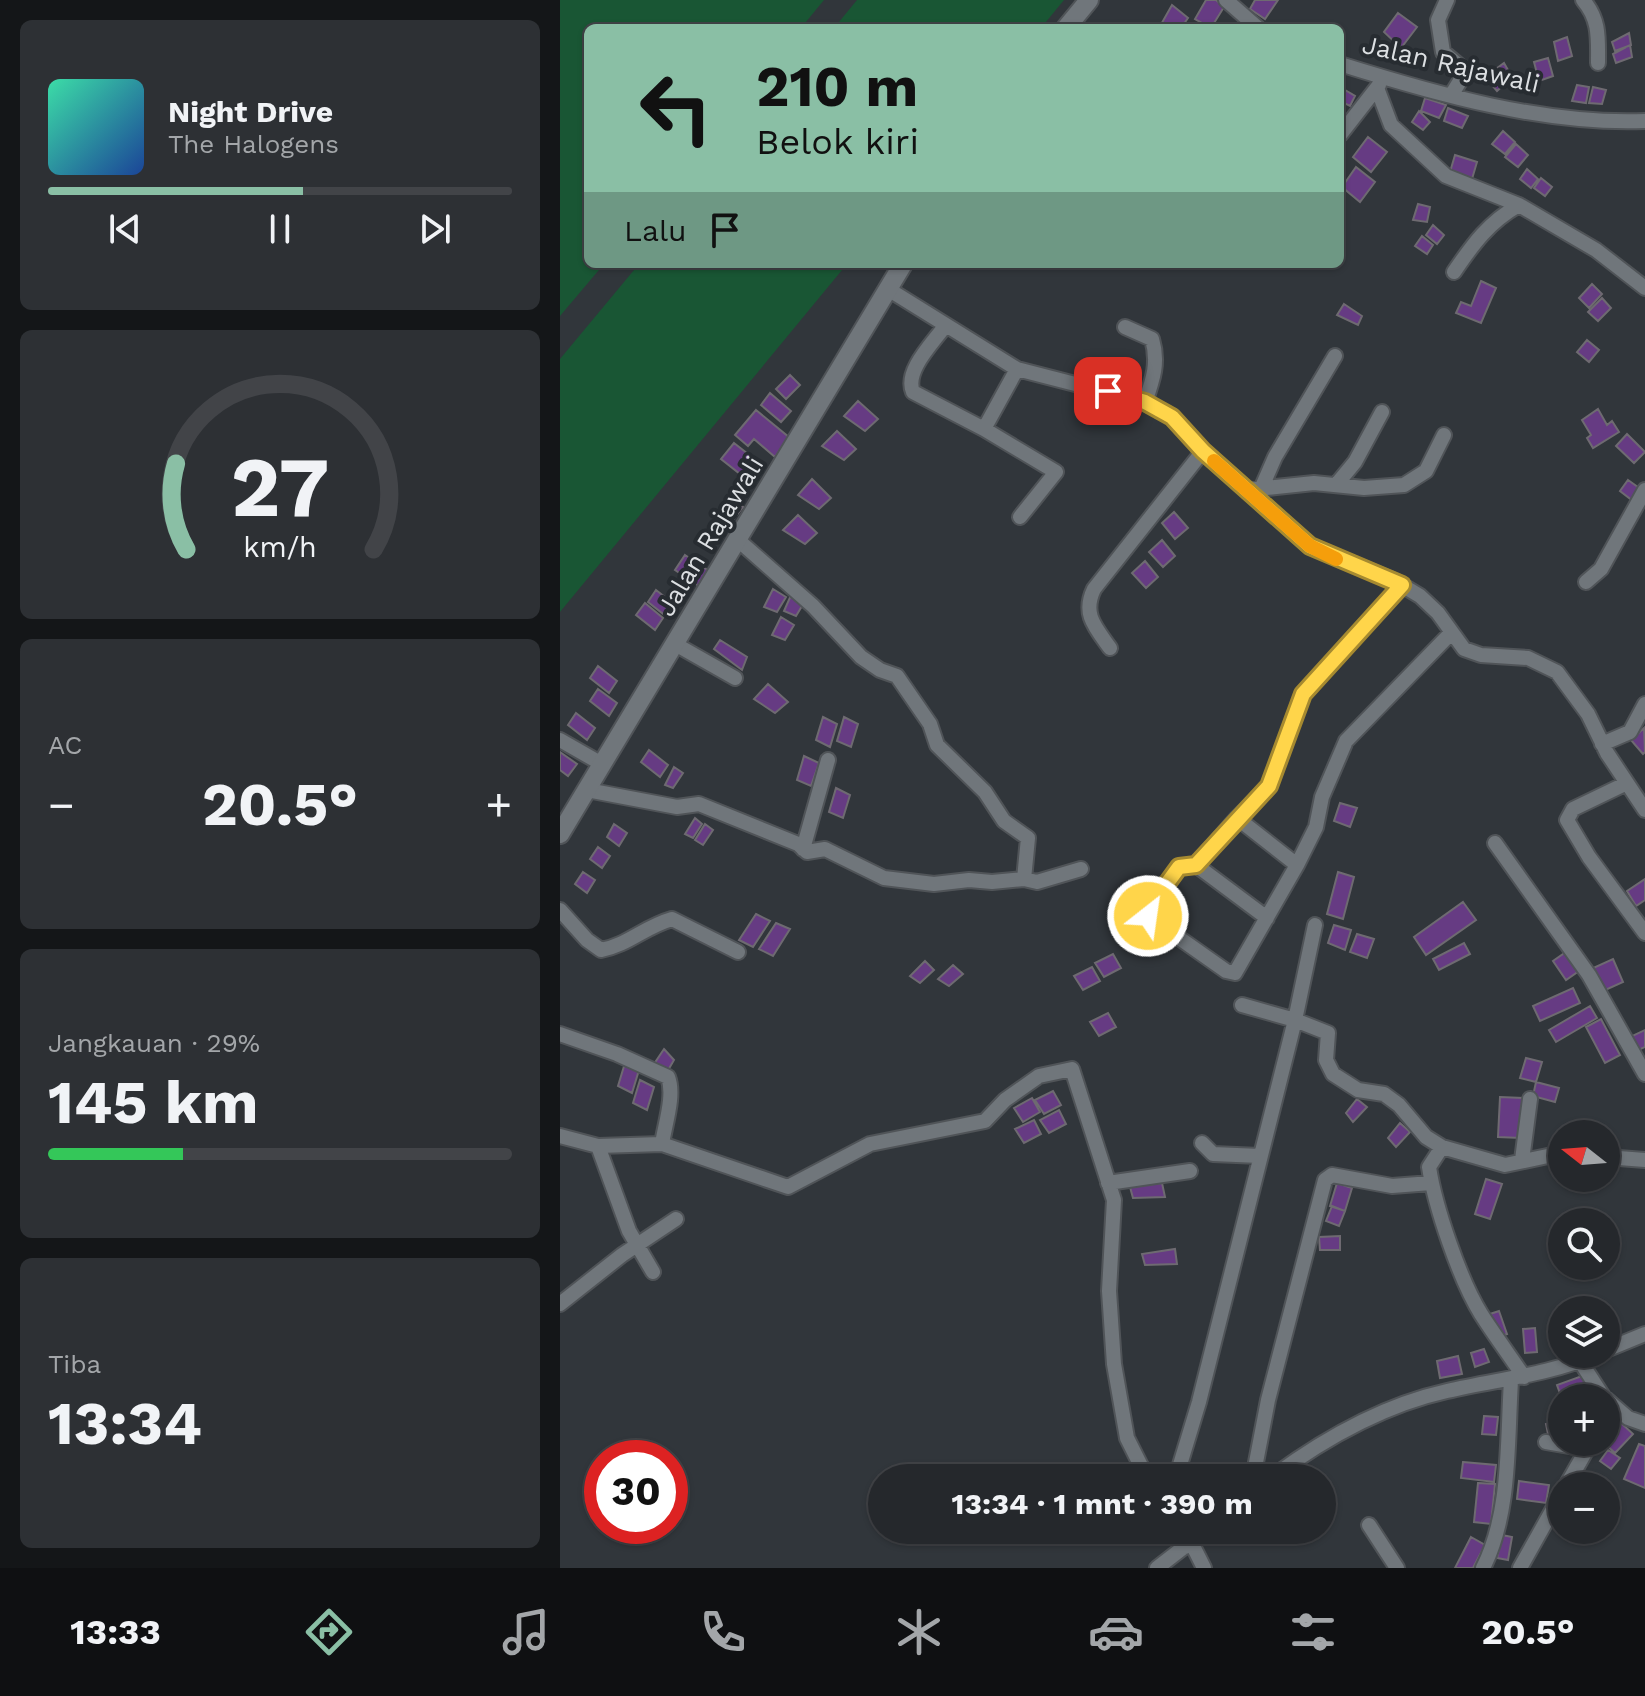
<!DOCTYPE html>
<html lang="id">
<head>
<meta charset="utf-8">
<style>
	body { margin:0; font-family:"Work Sans",sans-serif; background:#2d3034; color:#f1f3f6; height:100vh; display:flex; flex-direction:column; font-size:30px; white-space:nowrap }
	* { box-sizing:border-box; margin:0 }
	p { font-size:26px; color:#a3a6a9 }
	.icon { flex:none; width:44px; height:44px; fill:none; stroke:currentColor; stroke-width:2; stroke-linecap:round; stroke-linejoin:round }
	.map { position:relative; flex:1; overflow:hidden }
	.sheet { display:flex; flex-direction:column; gap:20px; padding:20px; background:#141618; width:560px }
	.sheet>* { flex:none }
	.top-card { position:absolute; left:24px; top:24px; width:760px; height:244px; border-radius:12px; box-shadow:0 2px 6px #0004,0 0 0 2px #424448; background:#8abfa5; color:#111; overflow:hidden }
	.needle { width:52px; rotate:287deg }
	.controls { position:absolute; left:988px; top:1120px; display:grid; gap:16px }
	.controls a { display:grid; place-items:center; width:72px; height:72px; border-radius:50%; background:#25282c; box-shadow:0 2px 6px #0004,0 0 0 2px #424448; font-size:40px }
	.speed { position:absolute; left:24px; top:1440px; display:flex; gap:16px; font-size:40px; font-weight:700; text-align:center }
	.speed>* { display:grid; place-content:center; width:104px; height:104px; border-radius:50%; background:#25282c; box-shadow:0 2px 6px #0004,0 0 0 2px #424448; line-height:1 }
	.speed .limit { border:12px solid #d22; background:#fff; color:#111 }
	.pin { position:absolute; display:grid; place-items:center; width:68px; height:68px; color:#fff; margin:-34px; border-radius:16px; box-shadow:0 4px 12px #0006 }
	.me { position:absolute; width:88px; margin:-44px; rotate:30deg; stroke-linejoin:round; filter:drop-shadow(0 0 6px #0008) }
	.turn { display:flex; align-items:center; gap:28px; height:168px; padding:0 40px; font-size:36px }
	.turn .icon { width:104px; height:104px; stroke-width:2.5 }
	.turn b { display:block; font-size:56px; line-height:68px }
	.then { display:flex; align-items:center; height:76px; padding:0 40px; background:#0003; gap:16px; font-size:30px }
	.big { font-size:60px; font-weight:700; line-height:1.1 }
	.sheet .widget { flex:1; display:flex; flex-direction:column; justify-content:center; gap:12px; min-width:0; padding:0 28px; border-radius:12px; background:#2d3034 }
	.sheet .dial { align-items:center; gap:0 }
	.dial svg { height:208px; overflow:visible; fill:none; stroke:#424448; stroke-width:7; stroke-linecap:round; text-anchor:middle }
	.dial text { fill:#f1f3f6; stroke:none }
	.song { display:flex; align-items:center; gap:24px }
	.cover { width:96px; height:96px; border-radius:12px; background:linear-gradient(135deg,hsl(160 70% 55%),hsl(220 70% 35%)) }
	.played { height:8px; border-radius:4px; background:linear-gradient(90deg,#8abfa5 55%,#424448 55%) }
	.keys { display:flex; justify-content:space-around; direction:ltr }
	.heat { display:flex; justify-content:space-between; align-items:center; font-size:44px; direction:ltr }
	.charge { height:12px; border-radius:6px; background:linear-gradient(90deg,#34c759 29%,#424448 0) }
	.trip { position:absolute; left:308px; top:1464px; width:468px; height:80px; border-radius:40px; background:#25282c; box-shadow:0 2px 6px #0004,0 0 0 2px #424448; font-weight:700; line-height:80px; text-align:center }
	.tabs { display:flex; height:128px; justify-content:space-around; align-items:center; background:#0f1012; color:#a3a6a9 }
	.tabs .icon { width:56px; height:56px }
	.tabs .current { color:#8abfa5 }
	.tabs b { font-size:36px; color:#f1f3f6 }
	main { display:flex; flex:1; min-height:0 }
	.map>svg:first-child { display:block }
	.green { fill:#195634 }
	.building { fill:#663b83; stroke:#6e6a71; stroke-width:2 }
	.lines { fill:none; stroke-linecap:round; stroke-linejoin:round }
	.minor-casing { stroke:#505458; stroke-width:18 }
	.tertiary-casing { stroke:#505458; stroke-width:22 }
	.minor { stroke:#70767b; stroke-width:14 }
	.tertiary { stroke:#70767b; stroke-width:18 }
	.route-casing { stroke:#a68a30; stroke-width:20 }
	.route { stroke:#ffd54a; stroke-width:14 }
	.slow { stroke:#f59e0b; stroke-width:14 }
	.labels { text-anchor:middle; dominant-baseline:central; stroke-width:8; stroke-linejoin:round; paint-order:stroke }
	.street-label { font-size:26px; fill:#dcdfe2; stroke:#272c31 }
</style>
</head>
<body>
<main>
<section class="sheet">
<div class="widget">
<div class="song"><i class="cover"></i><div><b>Night Drive</b><p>The Halogens</p></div></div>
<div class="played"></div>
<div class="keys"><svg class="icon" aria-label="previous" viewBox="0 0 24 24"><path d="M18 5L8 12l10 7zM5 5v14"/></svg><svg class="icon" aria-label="pause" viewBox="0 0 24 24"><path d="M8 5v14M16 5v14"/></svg><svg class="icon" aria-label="next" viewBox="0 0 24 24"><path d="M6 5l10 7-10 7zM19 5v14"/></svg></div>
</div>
<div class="widget dial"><svg viewBox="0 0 100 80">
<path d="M14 69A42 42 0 1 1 86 69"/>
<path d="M14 69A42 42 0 0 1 10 36" stroke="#8abfa5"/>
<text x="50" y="56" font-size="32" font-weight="700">27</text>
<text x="50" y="72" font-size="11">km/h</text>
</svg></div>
<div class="widget"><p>AC</p>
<div class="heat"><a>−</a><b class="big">20.5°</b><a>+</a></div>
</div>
<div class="widget"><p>Jangkauan · 29%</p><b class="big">145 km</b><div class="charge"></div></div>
<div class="widget"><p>Tiba</p><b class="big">13:34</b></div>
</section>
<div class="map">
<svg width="1085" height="1568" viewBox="0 0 1085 1568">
	<rect width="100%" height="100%" fill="#31363b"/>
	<!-- green -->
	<path class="green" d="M 0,0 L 264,0 L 241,28 L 28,28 L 28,264 L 44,264 L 0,316 Z
		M 297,0 L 504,0 L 481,28 L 274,28 Z
		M 79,264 L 287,264 L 0,612 L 0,359 Z"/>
	<!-- building -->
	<path class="building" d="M 646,0 L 656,0 L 664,7 L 651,28 L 635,19 Z
		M 695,0 L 718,0 L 705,19 L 690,9 Z
		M 612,5 L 628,18 L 621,28 L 599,28 Z
		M 838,13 L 857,27 L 841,48 L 824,32 Z
		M 1069,33 L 1071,45 L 1055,51 L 1052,42 Z
		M 1007,37 L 1012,56 L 998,61 L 994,42 Z
		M 1070,45 L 1072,57 L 1056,63 L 1053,54 Z
		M 988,58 L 993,76 L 979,81 L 974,62 Z
		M 944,63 L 952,77 L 937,91 L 925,77 Z
		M 1017,85 L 1029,87 L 1026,103 L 1012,101 Z
		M 780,87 L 795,96 L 790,106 L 780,101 Z
		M 1033,87 L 1046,90 L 1042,104 L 1029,103 Z
		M 865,98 L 886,105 L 879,118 L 861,111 Z
		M 888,108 L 908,116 L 902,128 L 884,121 Z
		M 859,111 L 870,122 L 863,130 L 852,122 Z
		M 943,131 L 955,142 L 945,154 L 932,144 Z
		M 808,137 L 827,152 L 811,172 L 793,157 Z
		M 956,144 L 968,155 L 958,167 L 945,157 Z
		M 895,155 L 917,162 L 912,179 L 890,172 Z
		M 796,167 L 815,182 L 800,202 L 782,187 Z
		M 967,169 L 978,179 L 971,188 L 960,179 Z
		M 981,178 L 992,187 L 985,196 L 974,188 Z
		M 858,204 L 870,207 L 867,222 L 853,220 Z
		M 873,225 L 884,235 L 877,244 L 866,235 Z
		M 862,236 L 873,245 L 867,254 L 855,246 Z
		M 921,281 L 936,288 L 921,323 L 896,313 L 901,302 L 911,306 Z
		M 1032,284 L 1042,294 L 1029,308 L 1019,298 Z
		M 1042,298 L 1051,308 L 1038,321 L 1028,312 Z
		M 784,304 L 802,316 L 798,325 L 777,315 Z
		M 1027,340 L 1039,350 L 1029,362 L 1017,352 Z
		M 230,375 L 240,385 L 226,399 L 216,389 Z
		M 210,393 L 231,411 L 221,422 L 201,405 Z
		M 298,401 L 318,419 L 305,431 L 284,416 Z
		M 1038,409 L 1047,425 L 1052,421 L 1059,432 L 1033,448 L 1027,438 L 1031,435 L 1022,420 Z
		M 196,410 L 230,438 L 215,457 L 194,439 L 188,446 L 175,435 Z
		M 277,431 L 296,449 L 284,460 L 262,446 Z
		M 1067,434 L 1085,452 L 1074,463 L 1056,446 Z
		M 174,443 L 202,465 L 189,481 L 161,459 Z
		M 252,479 L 271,498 L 259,509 L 238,495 Z
		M 1068,480 L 1082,490 L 1073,501 L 1060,491 Z
		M 169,497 L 183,507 L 173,520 L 159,510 Z
		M 614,512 L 628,528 L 615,539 L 602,523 Z
		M 238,515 L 257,533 L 245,544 L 223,530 Z
		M 602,540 L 615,556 L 603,567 L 589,552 Z
		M 125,555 L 149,571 L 139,586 L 115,570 Z
		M 585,561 L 598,577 L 586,588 L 572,573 Z
		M 213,589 L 226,597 L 217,612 L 204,607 Z
		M 96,590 L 115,605 L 107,617 L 88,602 Z
		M 232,593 L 245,601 L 236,616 L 224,611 Z
		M 85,603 L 103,618 L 95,630 L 76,615 Z
		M 221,617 L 234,625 L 225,640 L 212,635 Z
		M 160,640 L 187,657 L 182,670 L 154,649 Z
		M 38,666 L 57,681 L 49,693 L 30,678 Z
		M 208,684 L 228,702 L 215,713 L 194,699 Z
		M 38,689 L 57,703 L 49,716 L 30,701 Z
		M 16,713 L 35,728 L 27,740 L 8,725 Z
		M 263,717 L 277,724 L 270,747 L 256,740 Z
		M 284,717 L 298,724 L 291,747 L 277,741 Z
		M 1084,728 L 1085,752 L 1083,754 L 1071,740 Z
		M 89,750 L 108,765 L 100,777 L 81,762 Z
		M 0,752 L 17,764 L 8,776 L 0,770 Z
		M 244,756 L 259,763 L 251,786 L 237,780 Z
		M 114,767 L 123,773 L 113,788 L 105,785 Z
		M 276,788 L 290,795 L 283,818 L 269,812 Z
		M 780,803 L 797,808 L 790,827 L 774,821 Z
		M 135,818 L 142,824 L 133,838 L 125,834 Z
		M 54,824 L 67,833 L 59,846 L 47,837 Z
		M 145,824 L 153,830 L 143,845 L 135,840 Z
		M 38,847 L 50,856 L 42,868 L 30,859 Z
		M 23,872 L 35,880 L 27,893 L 15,884 Z
		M 778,872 L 794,877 L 783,919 L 767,914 Z
		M 1085,879 L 1085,900 L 1076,906 L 1067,891 Z
		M 903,902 L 916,920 L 866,955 L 854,937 Z
		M 196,914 L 210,921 L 193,947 L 179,940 Z
		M 216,923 L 230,929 L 213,956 L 199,949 Z
		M 774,925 L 791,930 L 785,950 L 768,943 Z
		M 797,934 L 814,939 L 807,958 L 790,952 Z
		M 904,943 L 910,954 L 879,970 L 873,959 Z
		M 1006,952 L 1019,971 L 1006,980 L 993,961 Z
		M 553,954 L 561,968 L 544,977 L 535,963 Z
		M 1053,959 L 1063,982 L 1041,992 L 1031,969 Z
		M 365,961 L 374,970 L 360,983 L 350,976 Z
		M 393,965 L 403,974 L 389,986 L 378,979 Z
		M 532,967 L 540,981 L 523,990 L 514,976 Z
		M 1013,988 L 1020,1003 L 980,1021 L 973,1006 Z
		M 1030,1006 L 1037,1018 L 996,1042 L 989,1030 Z
		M 548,1013 L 556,1027 L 539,1036 L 530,1022 Z
		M 1041,1019 L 1060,1055 L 1045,1063 L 1026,1027 Z
		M 1085,1030 L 1085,1047 L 1074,1052 L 1068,1038 Z
		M 104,1049 L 114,1060 L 107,1072 L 94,1064 Z
		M 966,1058 L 982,1062 L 976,1082 L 960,1078 Z
		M 65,1063 L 79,1070 L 72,1093 L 58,1086 Z
		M 80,1080 L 94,1087 L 87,1110 L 73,1103 Z
		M 976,1082 L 999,1088 L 995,1102 L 973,1096 Z
		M 493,1091 L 501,1105 L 484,1114 L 475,1100 Z
		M 940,1097 L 963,1098 L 961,1138 L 938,1137 Z
		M 472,1098 L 480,1112 L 463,1122 L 454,1108 Z
		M 797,1099 L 807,1107 L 793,1122 L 786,1113 Z
		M 499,1110 L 506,1124 L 489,1133 L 480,1120 Z
		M 474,1120 L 481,1134 L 464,1143 L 455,1129 Z
		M 840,1123 L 850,1132 L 836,1147 L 828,1138 Z
		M 926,1179 L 942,1184 L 930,1219 L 915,1214 Z
		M 602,1183 L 605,1197 L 573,1198 L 570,1187 Z
		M 777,1183 L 792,1188 L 785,1211 L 770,1206 Z
		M 772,1206 L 785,1211 L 779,1226 L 766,1221 Z
		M 780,1236 L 780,1250 L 760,1250 L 759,1237 Z
		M 615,1249 L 617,1264 L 585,1265 L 582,1254 Z
		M 939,1311 L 947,1334 L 938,1337 L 930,1314 Z
		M 975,1328 L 977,1352 L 965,1353 L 963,1329 Z
		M 924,1349 L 929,1362 L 915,1367 L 911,1353 Z
		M 898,1356 L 902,1374 L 880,1378 L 877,1361 Z
		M 1022,1376 L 1029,1396 L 1002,1399 L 997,1385 Z
		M 924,1416 L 938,1417 L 936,1435 L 922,1434 Z
		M 1002,1420 L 1002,1436 L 989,1439 L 986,1424 Z
		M 1060,1422 L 1073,1434 L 1055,1453 L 1043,1442 Z
		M 1079,1444 L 1085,1446 L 1085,1488 L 1064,1479 Z
		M 1048,1450 L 1060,1458 L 1051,1469 L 1040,1461 Z
		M 903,1462 L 936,1465 L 934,1482 L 901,1478 Z
		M 959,1481 L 989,1485 L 986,1503 L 957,1499 Z
		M 918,1483 L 935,1484 L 931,1524 L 914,1522 Z
		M 942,1535 L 952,1537 L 948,1560 L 937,1558 Z
		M 911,1537 L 925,1545 L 913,1568 L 895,1568 Z"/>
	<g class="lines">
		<defs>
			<path id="minor" d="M 666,0 L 698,28
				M 887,0 L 878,20 L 883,52 L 902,68 L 900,81 L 892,94
				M 1023,0 C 1040,20 1038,38 1038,63
				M 780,64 C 876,94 984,125 1085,121
				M 817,88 L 831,125 L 886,176 L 959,205 L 1036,250 L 1085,288
				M 780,135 L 819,85
				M 894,272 C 913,244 929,222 959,205
				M 328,289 L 457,369 L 585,402 L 612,417 L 643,451 L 534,589 C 522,614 535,627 550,648
				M 385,326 C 373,343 344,371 353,392 L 424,429 L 496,472 L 460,517
				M 565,327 L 592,339 C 599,362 593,380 585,402
				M 424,429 L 457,369
				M 643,451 L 750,546 L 835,581 L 860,596 L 878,613 L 904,649 L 921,655 L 968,658 L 997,672 L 1028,714 L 1047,753 L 1085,810
				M 776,485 L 795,462 L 822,412
				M 701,489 L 715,457 L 775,356
				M 687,490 L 754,483 L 804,488 L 844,485 L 866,471 L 884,435
				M 178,540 L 253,606 L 301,657 L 320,670 L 337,676 L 370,724 L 377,745 L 425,792 L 444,821 L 468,838 L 464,879
				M 1026,582 L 1041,569 L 1085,490
				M 842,585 L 743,694 L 709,786 L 677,818 L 737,865 L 756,827 L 762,797 L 786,741 L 891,633
				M 115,644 L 175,678
				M 0,740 L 42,764
				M 1042,744 L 1070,732 L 1085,704
				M 1067,783 L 1013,809 L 1007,820 L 1029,857 L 1085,933
				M 27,790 L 117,807 L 139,804 L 238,844 L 247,852 L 265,849 L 324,878 L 374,884 L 409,880 L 432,882 L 464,879 L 477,882 L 521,869
				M 677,818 L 636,865 L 619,867 L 587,911 L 588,916 L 666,971 L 675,973 L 737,865
				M 935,843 L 1029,975 L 1085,1074
				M 243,849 L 268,760
				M 636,865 L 707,918
				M 0,910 L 27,940 L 41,950 C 68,945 84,927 112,919 L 178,952
				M 682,1005 L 735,1020 L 768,1033 L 766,1060 L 773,1074 L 798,1090 L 824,1094 L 839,1105 L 866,1137 L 882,1147 L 945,1165 L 1002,1153
				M 0,1034 L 57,1054 L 108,1077 C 115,1095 105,1124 102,1144
				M 0,1136 L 38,1146 L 102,1144 L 228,1187 L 310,1144 L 425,1121 L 445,1100 L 479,1076 L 512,1069 L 554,1200 L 549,1291 L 554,1364 L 567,1438 L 587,1478
				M 642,1143 L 653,1154 L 700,1156
				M 38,1146 L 69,1231 L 93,1272
				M 882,1147 L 869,1167 C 875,1207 900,1280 921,1314 C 935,1336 950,1356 964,1377
				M 1046,1157 L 1085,1160
				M 962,1160 L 970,1099
				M 548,1183 L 630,1171
				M 0,1304 L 62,1255 L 116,1219
				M 1046,1350 L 1085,1334
				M 1020,1361 L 1044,1398
				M 1046,1399 L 1068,1418 L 1085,1424
				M 986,1442 L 1026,1449
				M 616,1478 L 639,1402 L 735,1020 L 755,925
				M 693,1478 L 708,1400 L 765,1180 L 772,1175 L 832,1186 L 871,1183
				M 711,1478 C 762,1440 824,1405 887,1391 C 938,1379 989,1375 1037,1354
				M 1006,1486 L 1031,1442
				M 809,1525 L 837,1568
				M 615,1530 L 625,1547
				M 631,1542 L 644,1568
				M 597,1568 L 646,1530
				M 923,1568 C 951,1513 947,1441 951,1381
				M 960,1568 L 1002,1493"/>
			<path id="tertiary" d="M 506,28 L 529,0
				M 0,834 L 343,264"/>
		</defs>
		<!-- minor casing -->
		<use href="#minor" class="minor-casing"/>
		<!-- tertiary casing -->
		<use href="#tertiary" class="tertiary-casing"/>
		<!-- minor -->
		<use href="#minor" class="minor"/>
		<!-- tertiary -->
		<use href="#tertiary" class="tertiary"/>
	</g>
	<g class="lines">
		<defs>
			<path id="route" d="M 548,391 L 585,402 L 612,417 L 643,451 L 750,546 L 842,585 L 743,694 L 709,786 L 636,865 L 619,867 L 587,911 L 588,916"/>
		</defs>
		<!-- route casing -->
		<use href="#route" class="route-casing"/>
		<!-- route -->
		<use href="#route" class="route"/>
		<!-- slow -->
		<path class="slow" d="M 654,461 L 750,546 L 776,559"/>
	</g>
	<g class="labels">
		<!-- street labels -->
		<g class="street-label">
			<text transform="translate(891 64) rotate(13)">Jalan Rajawali</text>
			<text transform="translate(150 536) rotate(-59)">Jalan Rajawali</text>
		</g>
	</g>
</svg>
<div class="controls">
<a><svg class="needle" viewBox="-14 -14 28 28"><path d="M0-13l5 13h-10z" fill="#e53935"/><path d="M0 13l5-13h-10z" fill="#a3a6a9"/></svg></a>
<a><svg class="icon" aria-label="search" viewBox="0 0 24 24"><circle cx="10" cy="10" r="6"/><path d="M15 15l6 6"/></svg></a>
<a><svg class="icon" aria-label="layers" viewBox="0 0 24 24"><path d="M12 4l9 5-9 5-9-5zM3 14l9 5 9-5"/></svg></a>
<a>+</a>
<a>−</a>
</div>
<div class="speed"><div class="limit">30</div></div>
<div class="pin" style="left:548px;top:391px;background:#d93025"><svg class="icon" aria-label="arrive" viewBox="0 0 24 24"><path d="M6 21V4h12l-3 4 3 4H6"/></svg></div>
<svg class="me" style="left:588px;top:916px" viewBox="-20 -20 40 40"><circle r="17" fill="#ffd54a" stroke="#fff" stroke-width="3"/><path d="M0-11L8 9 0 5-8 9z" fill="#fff"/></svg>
<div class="trip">13:34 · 1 mnt · 390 m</div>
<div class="top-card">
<div class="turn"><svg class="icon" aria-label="left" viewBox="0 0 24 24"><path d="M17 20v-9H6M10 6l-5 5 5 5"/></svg><div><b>210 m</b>Belok kiri</div></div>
<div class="then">Lalu<svg class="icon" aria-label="arrive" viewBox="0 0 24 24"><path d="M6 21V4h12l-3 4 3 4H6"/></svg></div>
</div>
</div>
</main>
<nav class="tabs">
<b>13:33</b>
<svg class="icon current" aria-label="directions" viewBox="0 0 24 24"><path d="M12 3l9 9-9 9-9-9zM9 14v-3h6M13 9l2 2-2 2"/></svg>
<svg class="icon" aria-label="music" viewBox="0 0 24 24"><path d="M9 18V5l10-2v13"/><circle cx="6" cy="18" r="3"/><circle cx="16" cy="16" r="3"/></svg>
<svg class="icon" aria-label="phone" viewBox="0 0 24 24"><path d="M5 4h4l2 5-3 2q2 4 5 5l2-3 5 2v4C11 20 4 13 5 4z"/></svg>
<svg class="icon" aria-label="climate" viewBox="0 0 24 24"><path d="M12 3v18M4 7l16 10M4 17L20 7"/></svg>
<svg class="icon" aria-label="car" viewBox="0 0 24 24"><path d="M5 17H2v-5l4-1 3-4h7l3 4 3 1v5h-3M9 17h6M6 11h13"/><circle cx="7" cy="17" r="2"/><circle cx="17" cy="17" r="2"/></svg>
<svg class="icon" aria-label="filters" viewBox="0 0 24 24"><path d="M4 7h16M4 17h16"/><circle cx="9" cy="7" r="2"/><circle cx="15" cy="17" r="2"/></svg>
<b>20.5°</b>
</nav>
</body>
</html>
